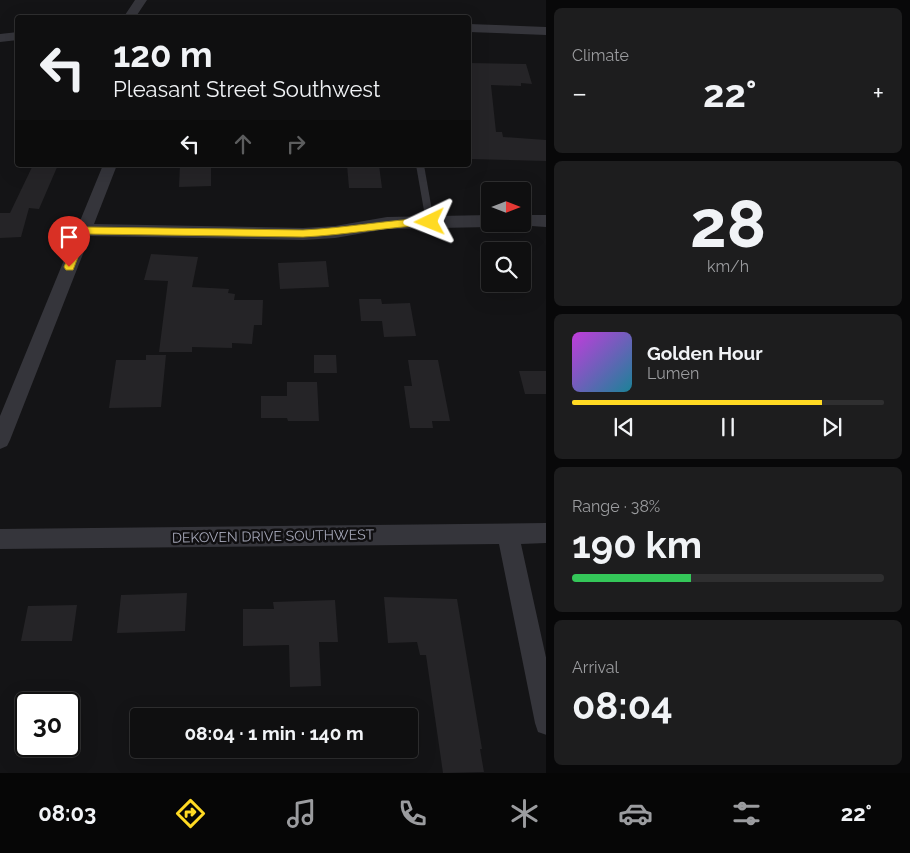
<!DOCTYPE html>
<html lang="en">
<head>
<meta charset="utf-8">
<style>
	body { margin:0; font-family:Raleway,sans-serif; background:#1d1d1e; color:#f1f3f6; height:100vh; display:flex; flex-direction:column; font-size:19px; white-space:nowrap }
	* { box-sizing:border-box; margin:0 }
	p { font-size:16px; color:#9b9c9f }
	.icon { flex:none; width:28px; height:28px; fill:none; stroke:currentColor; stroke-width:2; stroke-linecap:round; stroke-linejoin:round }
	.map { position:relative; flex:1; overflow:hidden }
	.panel { display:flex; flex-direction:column; gap:8px; padding:8px; background:#080809; width:364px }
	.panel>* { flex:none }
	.guide { position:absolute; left:15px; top:15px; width:456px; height:152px; border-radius:5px; box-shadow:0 5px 20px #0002,0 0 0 1px #2f2f30; background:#0f0f10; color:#f1f3f6; overflow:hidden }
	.needle { width:32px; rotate:90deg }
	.buttons { position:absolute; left:481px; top:182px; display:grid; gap:10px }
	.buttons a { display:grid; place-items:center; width:50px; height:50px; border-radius:5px; background:#0f0f10; box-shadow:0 5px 20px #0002,0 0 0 1px #2f2f30; font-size:25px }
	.speed { position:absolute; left:15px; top:692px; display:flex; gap:10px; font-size:25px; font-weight:700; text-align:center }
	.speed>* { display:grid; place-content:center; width:65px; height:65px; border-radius:50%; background:#0f0f10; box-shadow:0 5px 20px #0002,0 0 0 1px #2f2f30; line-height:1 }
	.speed .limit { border:2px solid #111; border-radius:8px; background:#fff; color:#111 }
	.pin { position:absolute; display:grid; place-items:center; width:42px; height:42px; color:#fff; margin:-51px -21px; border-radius:50% 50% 50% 0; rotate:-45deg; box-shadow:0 0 5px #0007 }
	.pin .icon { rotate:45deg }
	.me { position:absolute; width:55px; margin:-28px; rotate:268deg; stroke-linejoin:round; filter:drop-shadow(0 0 4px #0008) }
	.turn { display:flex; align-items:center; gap:18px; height:105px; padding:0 15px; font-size:22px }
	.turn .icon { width:65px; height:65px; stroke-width:2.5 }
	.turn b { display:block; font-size:35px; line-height:42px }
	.lanes { display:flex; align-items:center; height:48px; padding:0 15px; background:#0003; justify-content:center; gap:25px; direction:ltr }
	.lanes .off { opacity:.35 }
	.big { font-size:38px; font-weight:700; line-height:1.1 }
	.panel .tile { flex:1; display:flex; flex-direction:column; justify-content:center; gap:8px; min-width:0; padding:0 18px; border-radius:8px; background:#1d1d1e }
	.panel .dial { align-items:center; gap:0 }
	.dial b { font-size:65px; line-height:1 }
	.song { display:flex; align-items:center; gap:15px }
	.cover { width:60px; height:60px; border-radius:8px; background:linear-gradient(135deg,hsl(290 70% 55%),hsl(190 70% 35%)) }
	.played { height:5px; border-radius:2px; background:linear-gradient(90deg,#ffda23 80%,#2f2f30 80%) }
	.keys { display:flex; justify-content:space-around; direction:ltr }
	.heat { display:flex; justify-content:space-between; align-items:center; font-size:28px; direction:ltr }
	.charge { height:8px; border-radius:4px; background:linear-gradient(90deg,#34c759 38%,#2f2f30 0) }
	.trip { position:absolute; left:130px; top:708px; width:288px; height:50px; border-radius:5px; background:#0f0f10; box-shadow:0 5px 20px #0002,0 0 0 1px #2f2f30; font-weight:700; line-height:50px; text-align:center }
	.dock { display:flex; height:80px; justify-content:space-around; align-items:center; background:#060606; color:#9b9c9f }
	.dock .icon { width:35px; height:35px }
	.dock .current { color:#ffda23 }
	.dock b { font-size:22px; color:#f1f3f6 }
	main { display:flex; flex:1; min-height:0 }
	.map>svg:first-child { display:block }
	.building { fill:#252427 }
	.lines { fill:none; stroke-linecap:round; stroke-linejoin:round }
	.lane { fill:#35353b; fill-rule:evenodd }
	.street { fill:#35353b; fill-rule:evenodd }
	.route { fill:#ffda23; stroke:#a68e17 }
	.labels { text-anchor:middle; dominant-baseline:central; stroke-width:5; stroke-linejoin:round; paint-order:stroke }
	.street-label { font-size:14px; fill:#a5a7b8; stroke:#100f11 }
</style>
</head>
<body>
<main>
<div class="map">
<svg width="547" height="773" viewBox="0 0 547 773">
	<rect width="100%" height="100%" fill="#141416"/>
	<!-- building -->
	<path class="building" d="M 469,63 L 526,64 L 532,84 L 521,83 L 521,86 L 491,85 L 496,132 L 502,132 L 503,137 L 547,140 L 547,161 L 469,159 Z
		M 33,165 L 58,165 L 39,209 L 29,208 L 21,237 L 0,238 L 0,213 L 10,213 Z
		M 180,165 L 211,165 L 211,186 L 179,187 Z
		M 347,165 L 379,165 L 382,188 L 349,188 Z
		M 151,254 L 198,257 L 192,287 L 229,289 L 228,293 L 235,294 L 234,300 L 263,300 L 262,325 L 254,325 L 252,344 L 232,343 L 232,348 L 192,347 L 192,352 L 159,352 L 168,281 L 144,280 Z
		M 326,261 L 329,287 L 280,289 L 278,263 Z
		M 359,299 L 381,299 L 382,304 L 410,303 L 416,336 L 384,337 L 382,321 L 361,321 Z
		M 146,355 L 166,355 L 161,407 L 109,408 L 116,360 L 146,360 Z
		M 314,355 L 336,355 L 337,373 L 314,373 Z
		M 408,360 L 438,360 L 450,421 L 432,421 L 433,428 L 410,428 L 404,386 L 412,386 Z
		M 519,371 L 547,371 L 547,394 L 525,394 Z
		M 287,382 L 317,382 L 319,421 L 288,421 L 287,418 L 261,418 L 261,396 L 287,396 Z
		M 187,593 L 185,631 L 117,633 L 121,595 Z
		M 384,597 L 457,599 L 482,749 L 480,749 L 484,772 L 443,773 L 426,655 L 420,655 L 417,642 L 388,643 Z
		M 335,600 L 338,642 L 319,642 L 321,686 L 290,687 L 289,645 L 243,646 L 243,609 L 274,609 L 273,602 Z
		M 77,605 L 72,641 L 21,641 L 28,606 Z"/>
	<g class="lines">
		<!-- lane -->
		<path class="lane" d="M 416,165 L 424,165 L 434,222 L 430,225 L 426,222 Z"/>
		<!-- street -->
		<path class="street" d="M 135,0 L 147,0 L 135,18 L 123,18 Z
			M 469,24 L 547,27 L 547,35 L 469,32 Z
			M 18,32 L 18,40 L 0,42 L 0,34 Z
			M 103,165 L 117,165 L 94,224 L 303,228 L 335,226 L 387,217 L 490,215 L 490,224 L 496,224 L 490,227 L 387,229 L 335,238 L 303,240 L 90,236 L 10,440 L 7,446 L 0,449 L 0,416 Z
			M 522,215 L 547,215 L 547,227 L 516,225 L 522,224 Z
			M 547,523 L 547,543 L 521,544 L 547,662 L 547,735 L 538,732 L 535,723 L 499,544 L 0,549 L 0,529 Z"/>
	</g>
	<!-- route -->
	<path class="route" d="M 430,218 L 435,222 L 430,225 C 387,227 346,235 303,237 L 87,234 L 73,270 L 66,270 L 64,267 L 79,230 L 84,227 L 303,230 C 346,228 387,220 430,218 Z"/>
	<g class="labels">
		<!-- street labels -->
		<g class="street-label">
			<text transform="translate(273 536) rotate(-1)">DEKOVEN DRIVE SOUTHWEST</text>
		</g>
	</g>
</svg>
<div class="buttons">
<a><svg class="needle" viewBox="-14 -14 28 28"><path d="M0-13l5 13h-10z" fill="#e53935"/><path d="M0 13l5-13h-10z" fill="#9b9c9f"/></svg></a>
<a><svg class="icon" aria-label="search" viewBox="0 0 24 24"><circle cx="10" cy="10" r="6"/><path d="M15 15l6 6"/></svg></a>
</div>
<div class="speed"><div class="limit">30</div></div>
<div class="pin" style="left:69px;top:267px;background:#d93025"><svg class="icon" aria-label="arrive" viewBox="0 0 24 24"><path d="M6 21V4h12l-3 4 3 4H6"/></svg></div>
<svg class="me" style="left:430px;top:222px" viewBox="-20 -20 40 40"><path d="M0-17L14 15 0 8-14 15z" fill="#ffda23" stroke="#fff" stroke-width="4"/></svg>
<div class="trip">08:04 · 1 min · 140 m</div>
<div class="guide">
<div class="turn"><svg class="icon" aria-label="left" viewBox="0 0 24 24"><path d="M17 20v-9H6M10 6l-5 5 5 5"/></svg><div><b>120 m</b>Pleasant Street Southwest</div></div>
<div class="lanes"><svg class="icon" aria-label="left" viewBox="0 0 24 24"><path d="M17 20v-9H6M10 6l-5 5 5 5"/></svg><svg class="icon off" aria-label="ahead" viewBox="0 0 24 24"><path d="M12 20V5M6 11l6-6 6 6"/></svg><svg class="icon off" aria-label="right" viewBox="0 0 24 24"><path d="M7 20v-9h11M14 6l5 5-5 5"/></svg></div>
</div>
</div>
<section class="panel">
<div class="tile"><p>Climate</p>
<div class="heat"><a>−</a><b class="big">22°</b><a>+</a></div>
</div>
<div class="tile dial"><b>28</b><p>km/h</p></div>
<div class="tile">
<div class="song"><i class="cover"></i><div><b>Golden Hour</b><p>Lumen</p></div></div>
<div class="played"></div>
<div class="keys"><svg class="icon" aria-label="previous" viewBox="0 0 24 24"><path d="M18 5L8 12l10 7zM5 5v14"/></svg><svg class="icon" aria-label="pause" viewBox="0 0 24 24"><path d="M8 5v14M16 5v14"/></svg><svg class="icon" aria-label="next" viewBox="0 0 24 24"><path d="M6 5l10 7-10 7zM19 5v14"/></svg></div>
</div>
<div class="tile"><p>Range · 38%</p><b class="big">190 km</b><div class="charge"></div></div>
<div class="tile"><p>Arrival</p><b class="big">08:04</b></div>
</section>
</main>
<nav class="dock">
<b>08:03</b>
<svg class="icon current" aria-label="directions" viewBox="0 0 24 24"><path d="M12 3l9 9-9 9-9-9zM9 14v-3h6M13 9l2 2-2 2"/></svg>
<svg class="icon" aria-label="music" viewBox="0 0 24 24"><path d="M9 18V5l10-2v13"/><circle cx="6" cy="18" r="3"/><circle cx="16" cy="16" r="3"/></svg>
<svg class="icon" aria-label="phone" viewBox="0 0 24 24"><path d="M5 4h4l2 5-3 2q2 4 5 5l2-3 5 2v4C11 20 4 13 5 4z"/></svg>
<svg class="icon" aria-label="climate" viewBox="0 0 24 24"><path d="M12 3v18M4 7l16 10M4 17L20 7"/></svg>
<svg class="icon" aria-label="car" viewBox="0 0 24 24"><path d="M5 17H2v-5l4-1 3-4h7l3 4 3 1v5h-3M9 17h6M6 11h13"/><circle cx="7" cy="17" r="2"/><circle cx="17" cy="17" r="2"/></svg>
<svg class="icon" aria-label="filters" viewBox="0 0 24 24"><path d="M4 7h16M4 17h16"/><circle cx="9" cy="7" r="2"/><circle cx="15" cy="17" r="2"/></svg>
<b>22°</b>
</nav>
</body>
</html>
